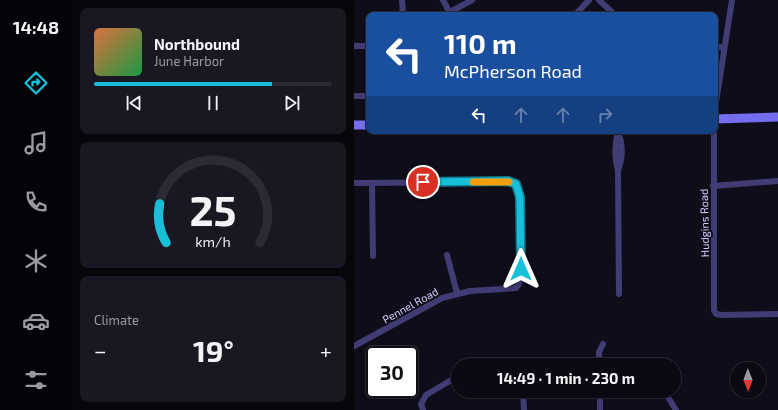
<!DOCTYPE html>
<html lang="en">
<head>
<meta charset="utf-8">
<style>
	body { margin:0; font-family:"Exo 2",sans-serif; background:#191822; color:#f1f3f6; height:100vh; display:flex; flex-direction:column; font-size:15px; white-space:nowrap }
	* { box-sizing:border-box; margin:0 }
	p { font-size:13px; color:#9a9aa0 }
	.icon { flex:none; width:22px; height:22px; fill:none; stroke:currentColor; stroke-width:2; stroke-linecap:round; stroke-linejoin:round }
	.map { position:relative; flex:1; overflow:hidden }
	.sheet { display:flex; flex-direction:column; gap:8px; padding:8px; background:#06060b; width:282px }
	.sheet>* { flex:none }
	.guide { position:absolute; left:12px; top:12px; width:352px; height:122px; border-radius:8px; box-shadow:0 1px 3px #0004,0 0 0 1px #2b2b34; background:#1a4fa0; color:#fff; overflow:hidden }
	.needle { width:26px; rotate:179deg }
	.buttons { position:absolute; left:376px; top:362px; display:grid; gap:8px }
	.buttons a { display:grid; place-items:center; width:36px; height:36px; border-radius:50%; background:#0b0a14; box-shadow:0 1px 3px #0004,0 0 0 1px #2b2b34; font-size:20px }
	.speed { position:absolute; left:12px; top:346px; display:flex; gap:8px; font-size:20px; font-weight:700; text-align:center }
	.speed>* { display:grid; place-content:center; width:52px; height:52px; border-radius:50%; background:#0b0a14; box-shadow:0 1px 3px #0004,0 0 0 1px #2b2b34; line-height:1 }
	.speed .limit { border:2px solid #111; border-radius:6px; background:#fff; color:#111 }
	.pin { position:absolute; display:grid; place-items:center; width:34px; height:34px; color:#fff; margin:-17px; border:2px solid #fff; border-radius:50%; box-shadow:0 1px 4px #0007 }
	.me { position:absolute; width:44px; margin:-22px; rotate:0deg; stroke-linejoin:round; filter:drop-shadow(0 0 3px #0008) }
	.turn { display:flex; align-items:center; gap:14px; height:84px; padding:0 12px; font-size:18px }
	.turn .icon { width:52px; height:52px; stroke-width:2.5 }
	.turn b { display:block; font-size:28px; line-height:34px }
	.lanes { display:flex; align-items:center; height:38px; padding:0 12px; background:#0003; justify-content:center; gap:20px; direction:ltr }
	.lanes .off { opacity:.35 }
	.big { font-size:30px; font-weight:700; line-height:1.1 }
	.sheet .card { flex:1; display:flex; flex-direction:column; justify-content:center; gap:6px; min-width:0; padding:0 14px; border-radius:8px; background:#191822 }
	.sheet .dial { align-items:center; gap:0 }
	.dial svg { height:104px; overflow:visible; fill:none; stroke:#2b2b34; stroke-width:7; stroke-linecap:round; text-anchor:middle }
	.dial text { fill:#f1f3f6; stroke:none }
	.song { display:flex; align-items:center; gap:12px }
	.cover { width:48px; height:48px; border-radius:6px; background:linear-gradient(135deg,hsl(20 70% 55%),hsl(140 70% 35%)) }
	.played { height:4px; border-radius:2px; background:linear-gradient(90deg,#18bfd9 75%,#2b2b34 75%) }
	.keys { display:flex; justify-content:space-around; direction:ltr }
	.heat { display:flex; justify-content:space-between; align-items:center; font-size:22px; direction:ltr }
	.trip { position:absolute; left:97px; top:358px; width:230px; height:40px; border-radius:20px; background:#0b0a14; box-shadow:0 1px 3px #0004,0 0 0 1px #2b2b34; font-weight:700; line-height:40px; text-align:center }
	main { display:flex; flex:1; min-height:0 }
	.tab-bar { display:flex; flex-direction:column; width:72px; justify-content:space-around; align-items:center; background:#040408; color:#9a9aa0 }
	.tab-bar .icon { width:28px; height:28px }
	.tab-bar .on { color:#18bfd9 }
	.tab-bar b { font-size:18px; color:#f1f3f6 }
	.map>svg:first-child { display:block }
	.green { fill:#112323 }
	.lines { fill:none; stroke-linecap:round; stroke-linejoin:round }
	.street { stroke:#413d74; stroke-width:6 }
	.secondary { stroke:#746def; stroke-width:9 }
	.route-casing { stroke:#107c8d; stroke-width:10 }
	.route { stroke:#18bfd9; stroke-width:7 }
	.slow { stroke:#f59e0b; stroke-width:7 }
	.labels { text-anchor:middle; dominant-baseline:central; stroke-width:4; stroke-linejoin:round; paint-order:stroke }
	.street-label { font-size:11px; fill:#d2ccf9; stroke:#0f0d1a }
</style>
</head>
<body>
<main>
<nav class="tab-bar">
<b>14:48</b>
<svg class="icon on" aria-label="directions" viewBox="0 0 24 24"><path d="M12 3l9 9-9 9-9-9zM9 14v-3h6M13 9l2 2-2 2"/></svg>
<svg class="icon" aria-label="music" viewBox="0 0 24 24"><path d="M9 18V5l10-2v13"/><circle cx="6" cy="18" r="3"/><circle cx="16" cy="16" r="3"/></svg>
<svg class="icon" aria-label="phone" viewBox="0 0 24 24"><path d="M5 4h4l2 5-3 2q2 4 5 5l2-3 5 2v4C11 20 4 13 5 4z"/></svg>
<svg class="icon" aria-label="climate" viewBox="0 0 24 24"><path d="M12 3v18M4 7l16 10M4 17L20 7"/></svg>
<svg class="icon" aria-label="car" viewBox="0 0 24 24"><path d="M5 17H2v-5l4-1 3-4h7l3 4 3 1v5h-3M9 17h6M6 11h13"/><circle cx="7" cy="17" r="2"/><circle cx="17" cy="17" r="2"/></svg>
<svg class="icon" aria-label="filters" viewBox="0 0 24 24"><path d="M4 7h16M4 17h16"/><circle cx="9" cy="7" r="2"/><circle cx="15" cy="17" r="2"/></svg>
</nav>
<section class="sheet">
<div class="card">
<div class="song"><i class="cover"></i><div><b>Northbound</b><p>June Harbor</p></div></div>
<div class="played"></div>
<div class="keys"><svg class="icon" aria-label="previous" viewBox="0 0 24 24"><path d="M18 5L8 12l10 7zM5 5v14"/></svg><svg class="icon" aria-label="pause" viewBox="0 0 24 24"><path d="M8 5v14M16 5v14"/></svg><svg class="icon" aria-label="next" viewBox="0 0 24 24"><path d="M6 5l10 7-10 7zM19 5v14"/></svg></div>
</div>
<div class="card dial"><svg viewBox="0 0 100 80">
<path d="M14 69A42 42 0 1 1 86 69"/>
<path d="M14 69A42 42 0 0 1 9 39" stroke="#18bfd9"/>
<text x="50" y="56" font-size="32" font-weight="700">25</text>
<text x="50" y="72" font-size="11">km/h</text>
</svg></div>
<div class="card"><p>Climate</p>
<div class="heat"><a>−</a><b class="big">19°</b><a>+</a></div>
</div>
</section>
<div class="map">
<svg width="424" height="410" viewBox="0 0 424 410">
	<rect width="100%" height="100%" fill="#0f0d1a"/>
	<!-- green -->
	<path class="green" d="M 139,185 C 171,185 163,206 163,231 L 160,193 L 153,186 Z"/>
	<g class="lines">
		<!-- street -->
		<path class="street" d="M 48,0 L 49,15
			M 89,0 L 97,15
			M 245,0 L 261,15
			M 96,12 L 118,0
			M 221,15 L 235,0
			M 0,46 L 15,46
			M 361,46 L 370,48
			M 0,96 L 15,96
			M 361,109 L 378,0
			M 264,131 C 261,144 260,158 264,170 L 265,294
			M 360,131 L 360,310 L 362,314 L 368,315 L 424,314
			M 264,132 C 269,143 269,158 264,170
			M 0,183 L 159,182 L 163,185 L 166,193 L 167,277 L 165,284 L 162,288 L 116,291 L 88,298 L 0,346
			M 18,183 L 19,256
			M 359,186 L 424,181
			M 93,255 L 103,293
			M 245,365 L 245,352 L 249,344
			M 169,391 L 170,410
			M 246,391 L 246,410
			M 304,391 L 312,394 L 322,410
			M 246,393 L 299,391
			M 69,410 L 67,404 L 72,395 L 104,376"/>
		<!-- secondary -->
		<path class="secondary" d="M 361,119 L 424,117
			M 0,125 L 15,125"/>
	</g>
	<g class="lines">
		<defs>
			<path id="route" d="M 69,182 L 154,181 L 162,184 L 166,197 L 167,269"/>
		</defs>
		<!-- route casing -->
		<use href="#route" class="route-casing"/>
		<!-- route -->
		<use href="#route" class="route"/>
		<!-- slow -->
		<path class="slow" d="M 119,182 L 155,182"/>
	</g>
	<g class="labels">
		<!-- street labels -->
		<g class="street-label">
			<text transform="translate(350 223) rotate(-91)">Hudgins Road</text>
			<text transform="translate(56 305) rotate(-29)">Pennel Road</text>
		</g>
	</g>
</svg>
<div class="buttons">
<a><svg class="needle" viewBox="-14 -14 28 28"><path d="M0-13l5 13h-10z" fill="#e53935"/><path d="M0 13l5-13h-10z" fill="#9a9aa0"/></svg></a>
</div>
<div class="speed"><div class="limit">30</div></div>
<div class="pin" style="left:69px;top:182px;background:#d93025"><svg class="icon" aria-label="arrive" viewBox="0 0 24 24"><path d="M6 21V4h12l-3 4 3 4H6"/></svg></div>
<svg class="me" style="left:167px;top:269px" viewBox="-20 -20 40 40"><path d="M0-17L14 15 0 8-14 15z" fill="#18bfd9" stroke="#fff" stroke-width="4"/></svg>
<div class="trip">14:49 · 1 min · 230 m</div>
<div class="guide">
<div class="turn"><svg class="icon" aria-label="left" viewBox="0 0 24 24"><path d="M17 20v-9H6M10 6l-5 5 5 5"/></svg><div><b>110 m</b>McPherson Road</div></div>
<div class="lanes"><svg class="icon" aria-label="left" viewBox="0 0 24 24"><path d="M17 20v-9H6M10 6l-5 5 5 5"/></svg><svg class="icon off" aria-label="ahead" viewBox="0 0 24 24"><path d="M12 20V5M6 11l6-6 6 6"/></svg><svg class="icon off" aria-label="ahead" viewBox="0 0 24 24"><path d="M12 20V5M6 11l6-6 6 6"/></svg><svg class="icon off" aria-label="right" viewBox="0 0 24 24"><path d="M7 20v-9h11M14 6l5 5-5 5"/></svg></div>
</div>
</div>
</main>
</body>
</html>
